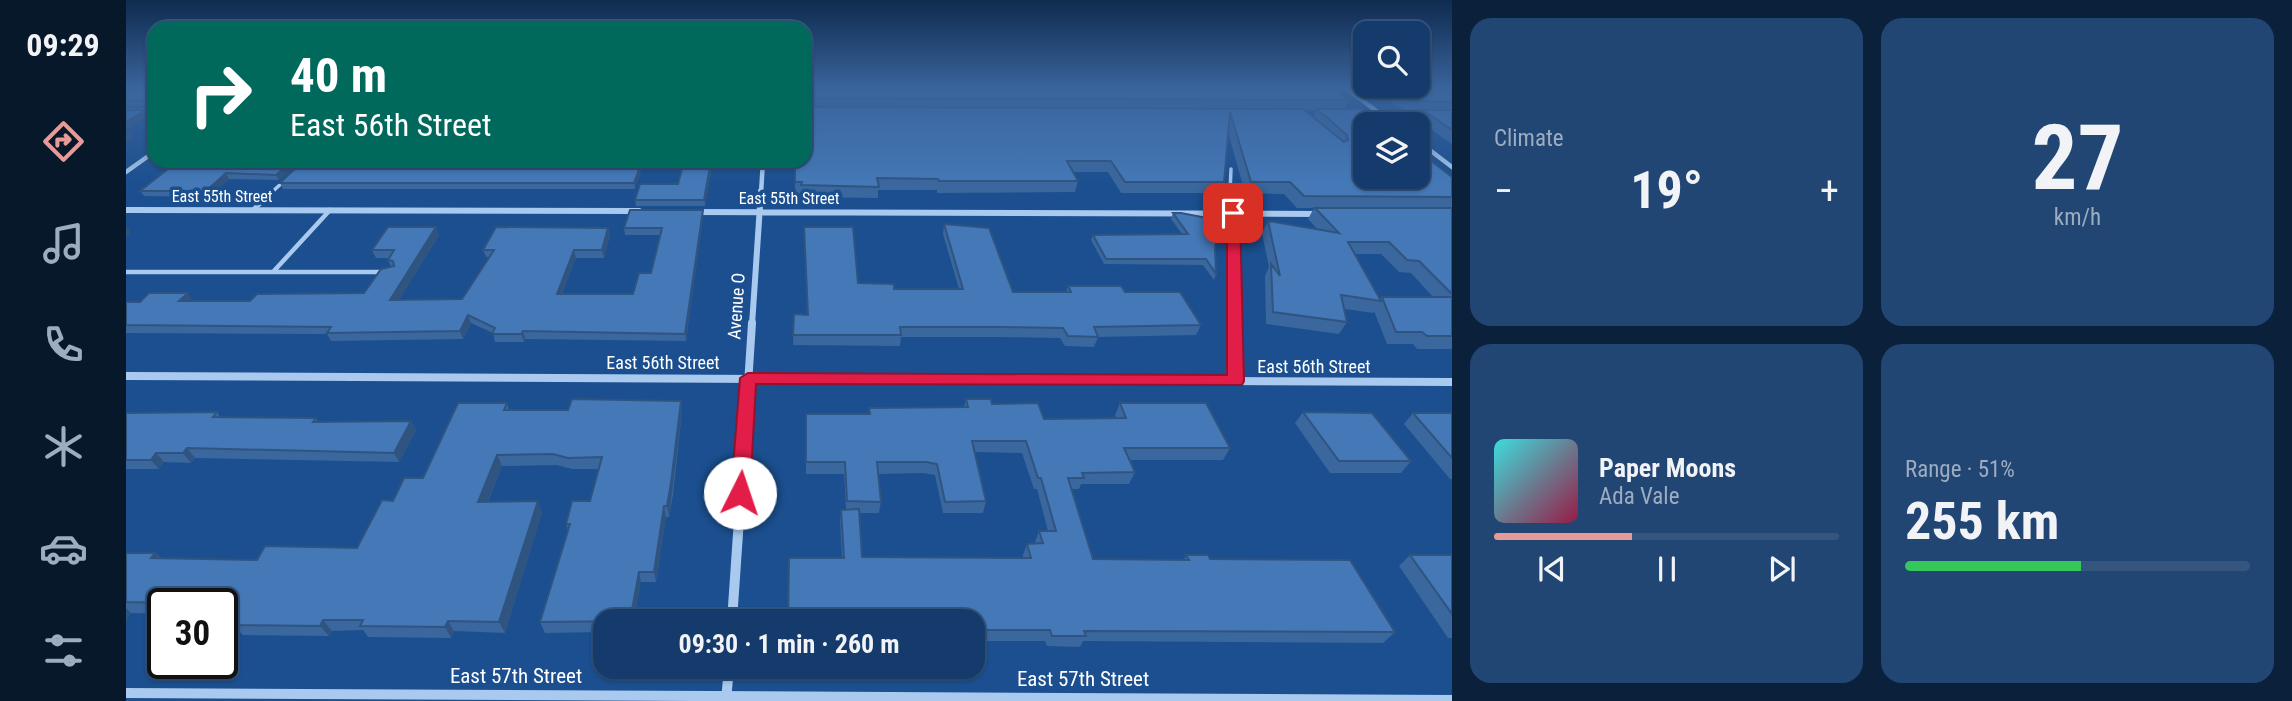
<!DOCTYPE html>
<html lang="en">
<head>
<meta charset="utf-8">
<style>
	body { margin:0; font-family:"Roboto Condensed",sans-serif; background:#214673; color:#f1f3f6; height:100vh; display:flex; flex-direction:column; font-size:26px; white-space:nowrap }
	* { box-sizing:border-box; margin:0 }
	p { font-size:23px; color:#9dadc1 }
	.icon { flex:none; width:38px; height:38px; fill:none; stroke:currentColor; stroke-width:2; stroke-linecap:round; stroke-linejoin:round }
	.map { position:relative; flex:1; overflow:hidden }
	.drawer { display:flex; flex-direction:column; gap:18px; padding:18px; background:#0b203b; width:840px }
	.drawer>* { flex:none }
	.banner { position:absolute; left:21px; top:21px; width:665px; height:147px; border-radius:21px; box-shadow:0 2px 5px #0004,0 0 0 2px #33557e; background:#00695c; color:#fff; overflow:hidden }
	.tools { position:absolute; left:1227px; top:21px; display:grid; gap:14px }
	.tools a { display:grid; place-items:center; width:77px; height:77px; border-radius:14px; background:#143b6b; box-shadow:0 2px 5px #0004,0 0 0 2px #33557e; font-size:35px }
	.speed { position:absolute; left:21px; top:588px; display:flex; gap:14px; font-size:35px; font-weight:700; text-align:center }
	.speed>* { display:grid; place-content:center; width:91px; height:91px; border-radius:50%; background:#143b6b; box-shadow:0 2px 5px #0004,0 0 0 2px #33557e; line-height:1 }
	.speed .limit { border:4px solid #111; border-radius:10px; background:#fff; color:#111 }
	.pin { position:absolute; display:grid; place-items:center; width:60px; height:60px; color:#fff; margin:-30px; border-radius:14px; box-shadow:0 4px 10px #0006 }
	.me { position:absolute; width:77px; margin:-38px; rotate:4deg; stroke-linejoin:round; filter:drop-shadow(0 0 5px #0008) }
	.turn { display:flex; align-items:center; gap:24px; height:147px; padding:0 28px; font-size:32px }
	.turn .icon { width:91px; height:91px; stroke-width:2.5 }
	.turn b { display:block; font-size:49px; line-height:60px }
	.big { font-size:52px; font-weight:700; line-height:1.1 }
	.drawer .widget { flex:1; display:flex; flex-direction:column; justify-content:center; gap:10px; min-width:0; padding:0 24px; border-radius:21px; background:#214673 }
	.drawer .dial { align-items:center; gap:0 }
	.dial b { font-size:91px; line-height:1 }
	.song { display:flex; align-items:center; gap:21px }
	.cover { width:84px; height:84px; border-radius:10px; background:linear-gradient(135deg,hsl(180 70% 55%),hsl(340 70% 35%)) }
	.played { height:7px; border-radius:4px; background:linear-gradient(90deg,#e69b98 40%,#33557e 40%) }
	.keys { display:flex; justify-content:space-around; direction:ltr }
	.heat { display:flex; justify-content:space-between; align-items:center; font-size:38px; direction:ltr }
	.charge { height:10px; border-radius:5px; background:linear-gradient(90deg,#34c759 51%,#33557e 0) }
	.drawer .tiles { flex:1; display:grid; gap:18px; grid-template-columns:repeat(2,1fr) }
	.trip { position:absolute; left:467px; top:609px; width:392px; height:70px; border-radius:21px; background:#143b6b; box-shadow:0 2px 5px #0004,0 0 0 2px #33557e; font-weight:700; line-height:70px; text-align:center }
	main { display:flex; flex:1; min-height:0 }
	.dock { display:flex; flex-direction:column; width:126px; justify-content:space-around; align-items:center; background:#08182b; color:#9dadc1 }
	.dock .icon { width:49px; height:49px }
	.dock .current { color:#e69b98 }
	.dock b { font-size:32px; color:#f1f3f6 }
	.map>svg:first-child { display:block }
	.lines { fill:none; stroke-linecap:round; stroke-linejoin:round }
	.service-far1 { stroke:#a9c9ee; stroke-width:3.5 }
	.service { stroke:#a9c9ee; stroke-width:4.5 }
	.minor-far3 { stroke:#a9c9ee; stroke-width:4.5 }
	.minor-far2 { stroke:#a9c9ee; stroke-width:6 }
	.minor-far1 { stroke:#a9c9ee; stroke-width:8 }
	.minor { stroke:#a9c9ee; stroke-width:10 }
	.wall { fill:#3a679d; fill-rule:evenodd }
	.shaded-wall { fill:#305480 }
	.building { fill:#4478b7; stroke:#305480; stroke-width:2 }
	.route { fill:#e11d48; stroke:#92132f; stroke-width:2 }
	.labels { text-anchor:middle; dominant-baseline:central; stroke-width:7; stroke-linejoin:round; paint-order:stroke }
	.far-street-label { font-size:16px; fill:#fff; stroke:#1b4f8f }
	.street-label { font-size:18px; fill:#fff; stroke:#1b4f8f }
	.near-street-label { font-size:21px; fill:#fff; stroke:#1b4f8f }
</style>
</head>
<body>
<main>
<nav class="dock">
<b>09:29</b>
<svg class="icon current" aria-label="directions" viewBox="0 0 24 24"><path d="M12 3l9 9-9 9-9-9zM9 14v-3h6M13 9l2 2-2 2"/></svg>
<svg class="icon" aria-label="music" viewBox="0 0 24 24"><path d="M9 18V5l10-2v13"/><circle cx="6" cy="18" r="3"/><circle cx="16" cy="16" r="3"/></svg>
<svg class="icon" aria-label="phone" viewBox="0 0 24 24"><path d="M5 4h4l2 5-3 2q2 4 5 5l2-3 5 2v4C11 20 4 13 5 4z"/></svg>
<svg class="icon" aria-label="climate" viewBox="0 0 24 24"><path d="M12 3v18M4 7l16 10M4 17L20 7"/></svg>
<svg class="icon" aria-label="car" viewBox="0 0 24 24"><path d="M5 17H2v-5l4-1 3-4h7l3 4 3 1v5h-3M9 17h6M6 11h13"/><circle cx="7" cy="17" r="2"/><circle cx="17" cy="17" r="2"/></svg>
<svg class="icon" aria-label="filters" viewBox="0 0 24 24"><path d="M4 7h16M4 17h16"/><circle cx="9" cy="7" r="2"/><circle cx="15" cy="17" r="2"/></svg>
</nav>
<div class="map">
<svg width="1326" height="701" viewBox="0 0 1326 701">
	<rect width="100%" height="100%" fill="#1b4f8f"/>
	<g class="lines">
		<!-- service-far1 -->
		<path class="service-far1" d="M 145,193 L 158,181
			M 1104,193 L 1105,169"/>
		<!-- service -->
		<path class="service" d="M 1104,191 L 1103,202 L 1107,213
			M 127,210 L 147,191
			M 204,210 L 147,272 L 260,272
			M 0,272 L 147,272"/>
		<!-- minor-far3 -->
		<path class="minor-far3" d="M 1218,87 L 1268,124
			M 0,111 L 28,111
			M 1236,115 L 1304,115
			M 1292,141 L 1326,167
			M 0,172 L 28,152
			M 635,193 L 637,161"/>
		<!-- minor-far2 -->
		<path class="minor-far2" d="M 0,210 L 513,211
			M 567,212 L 1192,214
			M 1107,213 L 1109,325
			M 626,325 L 635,191"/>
		<!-- minor-far1 -->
		<path class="minor-far1" d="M 1109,323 L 1110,381
			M 0,376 L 1326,382
			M 615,492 L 626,323"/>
		<!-- minor -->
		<path class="minor" d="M 606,621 L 615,490
			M 0,693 L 1326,700
			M 600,701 L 603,667"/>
	</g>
	<!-- wall -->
	<path class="wall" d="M 0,87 L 28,87 L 28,106 L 0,107 Z
		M 679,87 L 1223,100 L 1218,109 L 1326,177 L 1326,349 L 1291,349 L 1287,344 L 1261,344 L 1248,311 L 1247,313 L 1219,309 L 1221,322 L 1213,334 L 1140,324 L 1139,276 L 1143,267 L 1136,233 L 1142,221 L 1192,230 L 1182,219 L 1188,208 L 1171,208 L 1158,194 L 1119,193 L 1102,132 L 1098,182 L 1093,193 L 995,193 L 982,172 L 947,172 L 952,181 L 949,192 L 811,193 L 811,190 L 752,190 L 752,198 L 675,197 L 675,194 L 669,194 L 669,161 ZM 1178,110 L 1190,110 L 1187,117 ZM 1229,254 L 1255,254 L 1273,272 L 1285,273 L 1307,297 L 1256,297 L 1254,299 Z
		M 1244,87 L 1326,87 L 1326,144 L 1292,120 L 1297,111 L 1278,110 Z
		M 52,161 L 175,161 L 153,180 L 103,179 L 83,197 L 18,196 L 14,191 Z
		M 177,161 L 518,161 L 509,189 L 157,189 L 154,183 Z
		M 558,161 L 587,161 L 579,206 L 510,206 L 509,200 L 552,184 Z
		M 577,210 L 577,217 L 560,341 L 399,339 L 398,342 L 369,342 L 367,333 L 345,323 L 337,339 L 205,341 L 201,334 L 0,333 L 0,302 L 124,301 L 238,293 L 265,267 L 262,260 L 263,258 L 250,258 L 246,250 L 313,235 L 273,300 L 336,299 L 363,257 L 360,257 L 357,250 L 482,228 L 484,235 L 478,258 L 450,258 L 436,294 L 507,294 L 525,273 L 534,235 L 499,235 L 498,228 Z
		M 1047,213 L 1089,250 L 1090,274 L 1088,280 L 1077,265 L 978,264 L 965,240 L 967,235 L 1056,234 L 1045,219 Z
		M 818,224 L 887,292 L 940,292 L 942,286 L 999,292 L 1075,325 L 1070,335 L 972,337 L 968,347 L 939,346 L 934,338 L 870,337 L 775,337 L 774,346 L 667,345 L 668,314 L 681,315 L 678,227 L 732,283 L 768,289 L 833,289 L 817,234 Z
		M 840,399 L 866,404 L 918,419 L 990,418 L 989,415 L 994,403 L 1104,448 L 1097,460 L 1003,460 L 1009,472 L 1003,484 L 955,484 L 953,489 L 946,489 L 967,559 L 1058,560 L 1060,555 L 1084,559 L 1269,632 L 1257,643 L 957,641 L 954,647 L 921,646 L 919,641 L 847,641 L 847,621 L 716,558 L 714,521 L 715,510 L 720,510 L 718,474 L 680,474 L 680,414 L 743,414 L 743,408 L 838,407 ZM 849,452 L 896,453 L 908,489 L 911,489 L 922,531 L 913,531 L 909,542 L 910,543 L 901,544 L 897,555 L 897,558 L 736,557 L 733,513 L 753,513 L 755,502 L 752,474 L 797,473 L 809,475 L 817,513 L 857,513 L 860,501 Z
		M 555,401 L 556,412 L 547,495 L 543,517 L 540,517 L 530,582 L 515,582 L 480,621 L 480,632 L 419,633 L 414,622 L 442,530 L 440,524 L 464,501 L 473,469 L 446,469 L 431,465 L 376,466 L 362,502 L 416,512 L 379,633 L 328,631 L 325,638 L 242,637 L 237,630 L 206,631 L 203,636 L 117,635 L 110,629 L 104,629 L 96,621 L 96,604 L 37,604 L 37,614 L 5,613 L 0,620 L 0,553 L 29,553 L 35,558 L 131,560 L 231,548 L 267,501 L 297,478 L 381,403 L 383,410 L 442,410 Z
		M 91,412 L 94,417 L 190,418 L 192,422 L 285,421 L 290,430 L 273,462 L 69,458 L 65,463 L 38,462 L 33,469 L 0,469 L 0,413 Z
		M 1177,412 L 1285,461 L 1275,473 L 1204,473 L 1169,423 Z
		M 1287,413 L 1326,413 L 1326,479 L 1324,479 L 1278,424 Z
		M 1284,555 L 1326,555 L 1326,638 L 1322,638 L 1273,566 Z"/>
	<!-- shaded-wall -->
	<path class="shaded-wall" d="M 19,110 L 22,116 L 0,131 L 0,122 Z
		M 4,131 L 8,137 L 0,143 L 0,134 Z
		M 166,161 L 175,161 L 153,180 L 150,175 Z
		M 516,161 L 518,161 L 509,189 L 508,183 Z
		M 585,161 L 587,161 L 579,206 L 578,200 Z
		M 100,173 L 103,179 L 83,197 L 80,191 Z
		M 577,210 L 577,217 L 560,341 L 559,334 Z
		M 0,226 L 5,233 L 0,238 Z
		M 310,227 L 313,235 L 268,308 L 264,300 Z
		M 482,228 L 484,235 L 478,258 L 476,250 Z
		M 448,250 L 450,258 L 433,302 L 431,294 Z
		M 62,293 L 67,301 L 59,309 L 53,301 Z
		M 342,315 L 345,323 L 337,339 L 334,331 Z
		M 397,331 L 399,339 L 398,342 L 395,334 Z
		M 555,401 L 556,412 L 543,517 L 541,506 Z
		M 285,421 L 290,430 L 273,462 L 268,453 Z
		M 61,448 L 69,458 L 65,463 L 57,453 Z
		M 30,453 L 38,462 L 33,469 L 25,460 Z
		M 371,455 L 376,466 L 357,513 L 352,502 Z
		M 412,501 L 416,512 L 379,633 L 373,622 Z
		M 538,506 L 540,517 L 530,582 L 528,572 Z
		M 29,553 L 40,564 L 25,558 Z
		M 513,572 L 515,582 L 509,621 L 504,621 Z
		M 0,608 L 5,613 L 0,620 Z
		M 197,620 L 206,631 L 203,636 L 194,626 Z
		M 322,621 L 328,631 L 325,638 L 319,627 Z"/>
	<!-- building -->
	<path class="building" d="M 0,87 L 28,87 L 28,103 L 24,100 L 0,101 Z
		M 679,87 L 1206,87 L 1223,100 L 679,98 Z
		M 1262,87 L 1326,87 L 1326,102 L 1283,101 Z
		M 679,107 L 1177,109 L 1218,142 L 1222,140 L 1221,135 L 1191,109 L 1236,109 L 1256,124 L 1239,124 L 1239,177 L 1292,177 L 1292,151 L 1326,177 L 1326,197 L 1178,196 L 1164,182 L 1125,182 L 1104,112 L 1098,182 L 999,182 L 985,161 L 941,161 L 952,181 L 813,181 L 812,179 L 751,178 L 753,187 L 675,185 L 676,182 L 669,182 L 669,161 L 679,161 Z
		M 0,110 L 19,110 L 0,122 Z
		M 1297,110 L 1326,110 L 1326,130 Z
		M 52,161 L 166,161 L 150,175 L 100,173 L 80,191 L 14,191 Z
		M 177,161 L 516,161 L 508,183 L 154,183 Z
		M 558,161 L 585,161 L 578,200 L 509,200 L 514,184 L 552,184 Z
		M 1189,208 L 1326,208 L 1326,294 L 1293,261 L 1281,260 L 1263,242 L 1222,242 L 1255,301 L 1215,295 L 1221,322 L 1147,312 L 1145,264 L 1154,276 L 1142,221 L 1213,233 Z
		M 504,210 L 577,210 L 559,334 L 397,331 L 395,334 L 366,334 L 369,328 L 342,315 L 334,331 L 201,333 L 205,327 L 0,325 L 0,302 L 14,302 L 23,293 L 62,293 L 53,301 L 124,301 L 131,294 L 238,293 L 255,269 L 268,266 L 267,261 L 262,260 L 268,250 L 246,250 L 262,227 L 310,227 L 264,300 L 336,299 L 368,250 L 357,250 L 370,227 L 482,228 L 476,250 L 448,250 L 431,294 L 507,294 L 513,273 L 525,273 L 536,228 L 498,228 Z
		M 1047,213 L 1055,213 L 1092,220 L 1089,250 L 1090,274 L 1080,259 L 980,259 L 967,235 L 1062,234 Z
		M 818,224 L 863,228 L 887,292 L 945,292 L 942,286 L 995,286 L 999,292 L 1054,292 L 1075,325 L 968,327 L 972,337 L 942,336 L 937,328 L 873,327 L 774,327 L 775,335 L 667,335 L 668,314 L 682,315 L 678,227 L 727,227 L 732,283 L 768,284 L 768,289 L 837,289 Z
		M 1256,297 L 1326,297 L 1326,336 L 1301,336 L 1296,332 L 1270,332 Z
		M 446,399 L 555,401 L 545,483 L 541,506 L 538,506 L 528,572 L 513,572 L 504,621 L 414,622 L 444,524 L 440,524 L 446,501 L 464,501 L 476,457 L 442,458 L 427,454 L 371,455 L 352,502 L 412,501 L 373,622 L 322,621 L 319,627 L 234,626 L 237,620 L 197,620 L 194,626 L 106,625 L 110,618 L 96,619 L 96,614 L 102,605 L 96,605 L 96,604 L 0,602 L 0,553 L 29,553 L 25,558 L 131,560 L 139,546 L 231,548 L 256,500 L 267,501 L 278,478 L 297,478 L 332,403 L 381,403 L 378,410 L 442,410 Z
		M 840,399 L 865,399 L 866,404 L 912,403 L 918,419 L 1000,418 L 994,403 L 1080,403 L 1104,448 L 998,448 L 1009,472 L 956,473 L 958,478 L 942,478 L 967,559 L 1063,560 L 1060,555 L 1082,555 L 1084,559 L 1224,560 L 1269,632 L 958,631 L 960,636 L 926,636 L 924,630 L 847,630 L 847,621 L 662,621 L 663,558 L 718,558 L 715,510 L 733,509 L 736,557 L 905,558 L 901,544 L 917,543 L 913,531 L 930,531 L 915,478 L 912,478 L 900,441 L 846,441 L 860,501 L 819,502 L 811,464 L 800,462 L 751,462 L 755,502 L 721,501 L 719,462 L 680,462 L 680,414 L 744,414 L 743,408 L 842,407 Z
		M 91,412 L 87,417 L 190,418 L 187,422 L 285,421 L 268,453 L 61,448 L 57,453 L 30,453 L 25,460 L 0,460 L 0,413 Z
		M 1177,412 L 1246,413 L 1285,461 L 1213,461 Z
		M 1287,413 L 1326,413 L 1326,458 Z
		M 1284,555 L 1326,555 L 1326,614 Z"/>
	<!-- sky -->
	<linearGradient id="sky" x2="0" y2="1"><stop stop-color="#0f2b4f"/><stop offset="0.47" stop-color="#39639b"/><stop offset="1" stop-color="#39639b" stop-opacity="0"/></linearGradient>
	<rect width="1326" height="185" fill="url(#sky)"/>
	<!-- route -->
	<path class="route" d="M 1107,210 L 1114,213 L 1118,381 L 1116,385 L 630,384 L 624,493 L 621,499 L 614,501 L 608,499 L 605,493 L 614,378 L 622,373 L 1101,375 L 1101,213 Z"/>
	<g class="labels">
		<!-- far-street labels -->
		<g class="far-street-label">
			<text x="96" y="196">East 55th Street</text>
			<text x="663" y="198">East 55th Street</text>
		</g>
		<!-- street labels -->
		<g class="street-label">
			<text transform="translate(610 306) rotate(-86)">Avenue O</text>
			<text x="537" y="362">East 56th Street</text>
			<text x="1188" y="366">East 56th Street</text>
		</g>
		<!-- near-street labels -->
		<g class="near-street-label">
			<text x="390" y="676">East 57th Street</text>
			<text x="957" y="679">East 57th Street</text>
		</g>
	</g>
</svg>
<div class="tools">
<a><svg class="icon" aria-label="search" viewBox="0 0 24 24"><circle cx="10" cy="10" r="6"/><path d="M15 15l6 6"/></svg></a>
<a><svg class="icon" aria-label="layers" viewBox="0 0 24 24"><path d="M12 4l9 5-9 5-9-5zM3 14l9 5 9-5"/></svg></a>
</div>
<div class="speed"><div class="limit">30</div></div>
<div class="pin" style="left:1107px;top:213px;background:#d93025"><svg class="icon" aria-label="arrive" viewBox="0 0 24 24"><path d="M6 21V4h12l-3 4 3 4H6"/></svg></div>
<svg class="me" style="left:614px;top:493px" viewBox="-20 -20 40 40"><circle r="19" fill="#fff"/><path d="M0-13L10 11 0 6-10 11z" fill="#e11d48"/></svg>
<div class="trip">09:30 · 1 min · 260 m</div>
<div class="banner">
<div class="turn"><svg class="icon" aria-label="right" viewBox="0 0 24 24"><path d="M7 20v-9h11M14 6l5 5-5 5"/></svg><div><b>40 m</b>East 56th Street</div></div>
</div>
</div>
<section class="drawer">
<div class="tiles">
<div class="widget"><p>Climate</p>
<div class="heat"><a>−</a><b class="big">19°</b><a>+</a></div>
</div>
<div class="widget dial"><b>27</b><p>km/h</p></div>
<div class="widget">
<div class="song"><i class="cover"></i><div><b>Paper Moons</b><p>Ada Vale</p></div></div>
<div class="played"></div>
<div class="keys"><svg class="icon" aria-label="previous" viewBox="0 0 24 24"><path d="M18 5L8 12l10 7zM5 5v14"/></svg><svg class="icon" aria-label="pause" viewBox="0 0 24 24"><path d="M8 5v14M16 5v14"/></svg><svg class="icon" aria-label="next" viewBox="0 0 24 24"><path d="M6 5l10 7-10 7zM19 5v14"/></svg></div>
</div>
<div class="widget"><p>Range · 51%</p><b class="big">255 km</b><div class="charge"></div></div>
</div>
</section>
</main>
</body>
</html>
